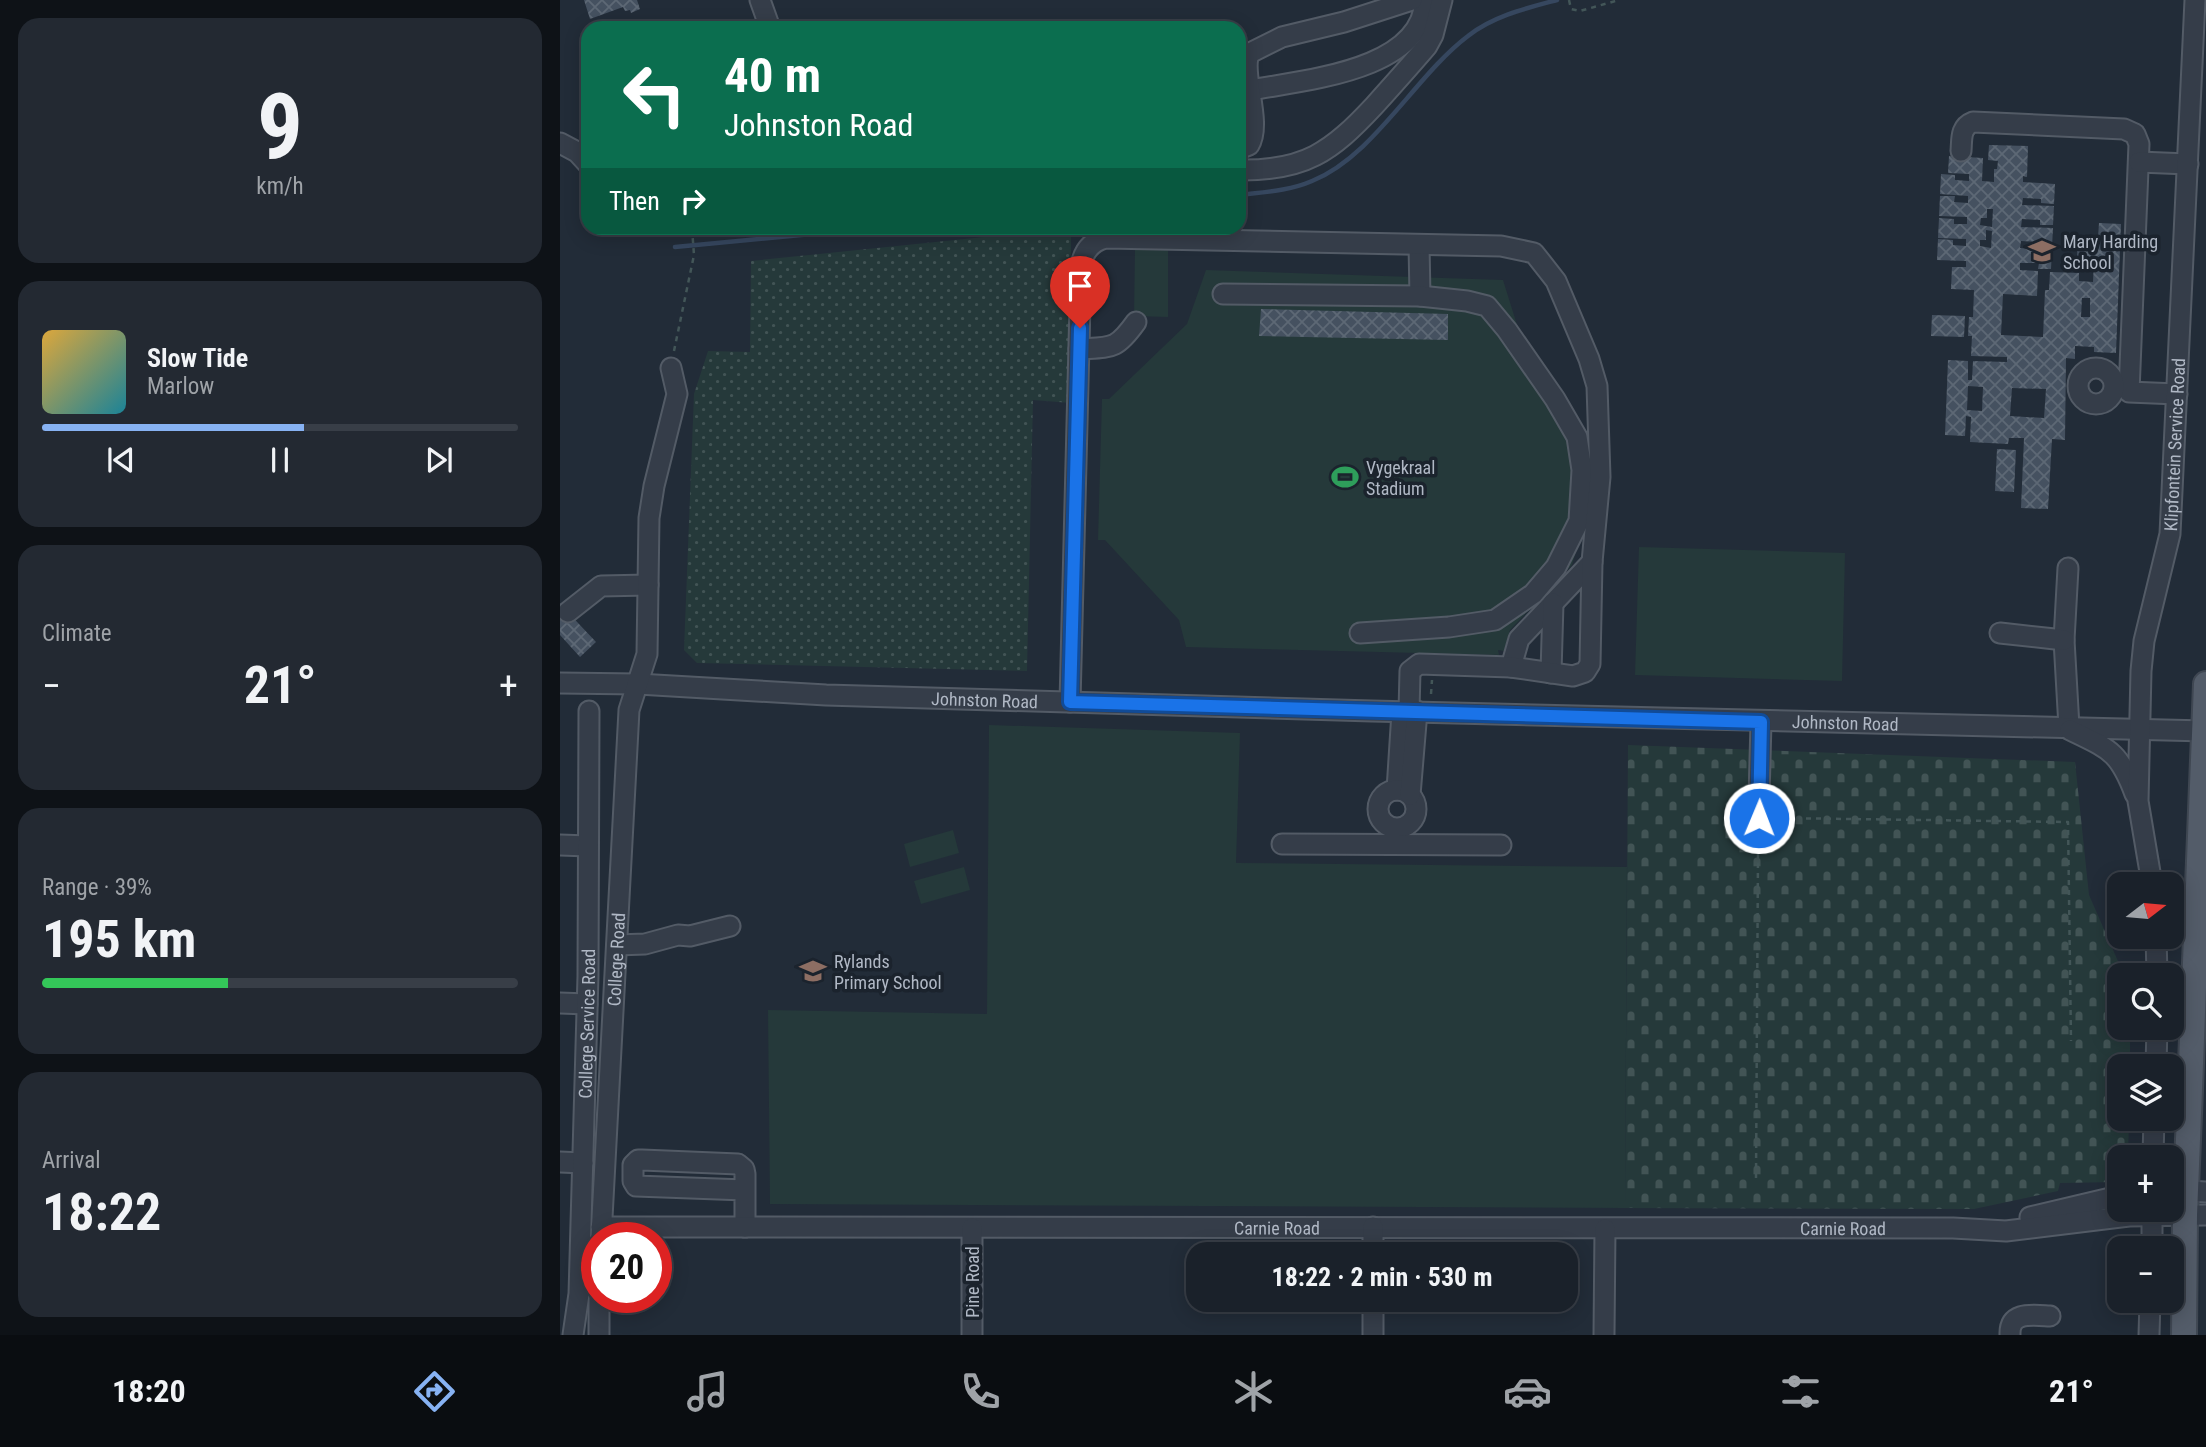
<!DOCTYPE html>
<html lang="en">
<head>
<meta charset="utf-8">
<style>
	body { margin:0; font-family:"Roboto Condensed",sans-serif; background:#232932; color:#f1f3f6; height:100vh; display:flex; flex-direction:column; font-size:26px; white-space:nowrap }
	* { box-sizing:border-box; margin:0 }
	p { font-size:23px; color:#9fa3a8 }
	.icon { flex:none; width:38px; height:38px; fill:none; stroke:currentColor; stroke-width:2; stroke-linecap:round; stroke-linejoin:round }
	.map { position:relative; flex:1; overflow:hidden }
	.panel { display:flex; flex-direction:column; gap:18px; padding:18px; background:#0e1217; width:560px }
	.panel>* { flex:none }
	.hud { position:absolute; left:21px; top:21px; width:665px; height:214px; border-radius:21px; box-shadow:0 4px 18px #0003,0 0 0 2px #383e47; background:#0b6e4f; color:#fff; overflow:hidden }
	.needle { width:46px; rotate:74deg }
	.buttons { position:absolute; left:1547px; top:872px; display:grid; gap:14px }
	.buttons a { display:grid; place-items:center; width:77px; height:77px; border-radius:14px; background:#1a212a; box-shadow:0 4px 18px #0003,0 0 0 2px #383e47; font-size:35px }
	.speed { position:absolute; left:21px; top:1222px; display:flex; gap:14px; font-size:35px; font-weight:700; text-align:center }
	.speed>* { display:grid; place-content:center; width:91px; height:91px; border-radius:50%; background:#1a212a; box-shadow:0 4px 18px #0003,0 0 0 2px #383e47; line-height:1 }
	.speed .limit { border:10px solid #d22; background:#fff; color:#111 }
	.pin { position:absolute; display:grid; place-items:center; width:60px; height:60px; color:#fff; margin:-72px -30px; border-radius:50% 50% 50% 0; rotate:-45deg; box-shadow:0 0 7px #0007 }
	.pin .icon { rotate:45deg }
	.me { position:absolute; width:77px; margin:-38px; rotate:1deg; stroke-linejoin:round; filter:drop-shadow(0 0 5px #0008) }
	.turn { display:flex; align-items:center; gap:24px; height:147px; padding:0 28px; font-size:32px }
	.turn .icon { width:91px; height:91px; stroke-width:2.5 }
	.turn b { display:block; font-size:49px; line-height:60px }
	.then { display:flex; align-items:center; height:66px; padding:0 28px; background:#0003; gap:14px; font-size:26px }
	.big { font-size:52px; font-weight:700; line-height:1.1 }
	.panel .widget { flex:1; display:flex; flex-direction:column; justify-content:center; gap:10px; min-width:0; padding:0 24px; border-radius:21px; background:#232932 }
	.panel .dial { align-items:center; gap:0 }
	.dial b { font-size:91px; line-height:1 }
	.song { display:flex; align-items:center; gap:21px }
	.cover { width:84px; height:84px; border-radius:10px; background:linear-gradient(135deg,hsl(40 70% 55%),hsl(190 70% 35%)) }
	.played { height:7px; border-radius:4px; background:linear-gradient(90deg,#87b2f3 55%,#383e47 55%) }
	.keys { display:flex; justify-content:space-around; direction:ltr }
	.heat { display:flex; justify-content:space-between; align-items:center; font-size:38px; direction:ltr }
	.charge { height:10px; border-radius:5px; background:linear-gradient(90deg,#34c759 39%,#383e47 0) }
	.trip { position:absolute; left:626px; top:1242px; width:392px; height:70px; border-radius:21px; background:#1a212a; box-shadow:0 4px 18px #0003,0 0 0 2px #383e47; font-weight:700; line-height:70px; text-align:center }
	.tab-bar { display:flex; height:112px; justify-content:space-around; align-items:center; background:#0a0d11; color:#9fa3a8 }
	.tab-bar .icon { width:49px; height:49px }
	.tab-bar .active { color:#87b2f3 }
	.tab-bar b { font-size:32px; color:#f1f3f6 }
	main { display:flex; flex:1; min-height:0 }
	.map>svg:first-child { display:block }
	.green { fill:#25393a }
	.cemetery { fill:url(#cemetery-stones) }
	.park { fill:url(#park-dots) }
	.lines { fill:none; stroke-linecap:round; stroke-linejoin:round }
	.stream { stroke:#36475f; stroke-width:4.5 }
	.building { fill:url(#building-cross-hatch); fill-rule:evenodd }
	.minor-casing { stroke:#535b66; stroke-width:23 }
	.major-casing { stroke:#3f4752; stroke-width:28 }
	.path { stroke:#435658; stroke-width:2.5; stroke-dasharray:5 5; stroke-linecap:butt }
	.minor { stroke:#353d49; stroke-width:19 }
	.major { stroke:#535c69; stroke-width:24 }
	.route-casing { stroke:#114b97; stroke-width:18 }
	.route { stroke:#1a73e8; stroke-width:12 }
	.labels { text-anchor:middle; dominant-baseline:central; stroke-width:7; stroke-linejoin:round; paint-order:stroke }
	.poi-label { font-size:18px; fill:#b0b8c5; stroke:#1b232d; text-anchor:start }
	.street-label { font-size:18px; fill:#b0b8c5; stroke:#1b232d }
</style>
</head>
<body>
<main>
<section class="panel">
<div class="widget dial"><b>9</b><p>km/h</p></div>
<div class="widget">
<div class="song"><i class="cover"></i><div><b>Slow Tide</b><p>Marlow</p></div></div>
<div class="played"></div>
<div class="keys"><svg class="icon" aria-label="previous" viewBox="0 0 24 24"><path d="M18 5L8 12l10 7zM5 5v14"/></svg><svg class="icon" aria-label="pause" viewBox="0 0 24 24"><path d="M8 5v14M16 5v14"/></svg><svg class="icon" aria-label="next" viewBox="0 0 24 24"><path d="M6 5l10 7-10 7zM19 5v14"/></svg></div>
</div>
<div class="widget"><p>Climate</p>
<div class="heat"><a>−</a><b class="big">21°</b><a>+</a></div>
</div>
<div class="widget"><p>Range · 39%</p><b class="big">195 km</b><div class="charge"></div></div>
<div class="widget"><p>Arrival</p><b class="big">18:22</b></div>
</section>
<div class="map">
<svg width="1646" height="1335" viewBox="0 0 1646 1335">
	<defs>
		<pattern id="cemetery-stones" width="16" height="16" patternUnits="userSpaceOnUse" patternTransform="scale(1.75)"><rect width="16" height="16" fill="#25393a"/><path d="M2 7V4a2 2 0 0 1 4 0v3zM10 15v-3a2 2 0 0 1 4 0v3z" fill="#425455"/></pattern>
		<pattern id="park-dots" width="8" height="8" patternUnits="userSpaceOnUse" patternTransform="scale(1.75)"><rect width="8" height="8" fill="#25393a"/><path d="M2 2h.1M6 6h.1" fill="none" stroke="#425455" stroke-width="1.8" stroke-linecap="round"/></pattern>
		<pattern id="building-cross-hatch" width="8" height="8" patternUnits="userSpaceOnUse" patternTransform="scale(1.75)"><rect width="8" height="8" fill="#455160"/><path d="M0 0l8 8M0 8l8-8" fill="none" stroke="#5d6875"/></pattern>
	</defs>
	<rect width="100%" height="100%" fill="#222c38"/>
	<!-- green -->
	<path class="green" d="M 575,249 L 608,249 L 608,317 L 574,316 Z
		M 646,270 L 943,280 L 958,328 L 1033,441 L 1027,514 L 1012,565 L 950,630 L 944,651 L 938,650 L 939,655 L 626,647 L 619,620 L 545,540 L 538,540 L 542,399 L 549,399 L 627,324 Z
		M 1079,547 L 1285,553 L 1282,681 L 1075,675 Z
		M 429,725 L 680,733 L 676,863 L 1067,867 L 1065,1208 L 210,1204 L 208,1010 L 427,1014 Z
		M 393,830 L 399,853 L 350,867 L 344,844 Z
		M 404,867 L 410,890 L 361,904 L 354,881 Z"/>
	<!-- cemetery -->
	<path class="cemetery" d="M 1068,745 L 1515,762 L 1529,895 L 1564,975 L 1559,975 L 1559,1027 L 1570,1027 L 1570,1066 L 1559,1066 L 1559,1118 L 1569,1118 L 1568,1157 L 1559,1157 L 1559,1180 L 1557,1182 L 1500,1183 L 1498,1191 L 1414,1209 L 1065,1208 Z"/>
	<!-- park -->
	<path class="park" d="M 511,228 L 511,403 L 473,400 L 467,671 L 137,663 L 124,650 L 134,394 L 148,351 L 190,352 L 191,261 Z"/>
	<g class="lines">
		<!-- stream -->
		<path class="stream" d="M 679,195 C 704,192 729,191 752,181 C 814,156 855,76 908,36 C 933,16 967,8 997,0
			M 115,247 L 315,228"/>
	</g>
	<!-- building -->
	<path class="building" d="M 24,0 L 77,0 L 80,9 L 71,13 L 70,10 L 65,11 L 63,7 L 30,19 Z
		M 1429,145 L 1468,146 L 1467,177 L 1463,176 L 1463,182 L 1495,184 L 1494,204 L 1481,203 L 1481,199 L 1463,198 L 1462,205 L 1494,206 L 1493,225 L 1480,225 L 1480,220 L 1462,219 L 1461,227 L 1493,228 L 1492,247 L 1479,247 L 1479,242 L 1461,241 L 1460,248 L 1492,250 L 1491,269 L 1478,269 L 1479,263 L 1460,263 L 1460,270 L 1478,271 L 1477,296 L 1443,294 L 1441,335 L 1483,337 L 1485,290 L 1489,290 L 1490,272 L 1519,273 L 1519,281 L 1533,282 L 1534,259 L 1517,258 L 1518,236 L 1538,237 L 1539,223 L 1561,224 L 1556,353 L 1534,352 L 1534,347 L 1515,346 L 1515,359 L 1506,358 L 1505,440 L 1492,439 L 1488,509 L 1461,508 L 1464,438 L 1449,438 L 1448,444 L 1410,442 L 1411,417 L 1406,416 L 1405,436 L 1385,435 L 1388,360 L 1408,361 L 1408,380 L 1412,380 L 1413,361 L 1447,362 L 1447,357 L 1411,356 L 1412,336 L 1408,336 L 1409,317 L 1413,317 L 1414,290 L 1391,289 L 1392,267 L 1406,267 L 1406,261 L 1377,260 L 1378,239 L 1393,240 L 1393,245 L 1406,246 L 1406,239 L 1378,238 L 1379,218 L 1394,219 L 1394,224 L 1407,224 L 1407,217 L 1379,216 L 1380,196 L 1395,196 L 1394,202 L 1408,203 L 1408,196 L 1380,194 L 1381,174 L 1395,175 L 1395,180 L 1409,181 L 1409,174 L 1388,173 L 1389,156 L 1423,158 L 1422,181 L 1434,182 L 1434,169 L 1437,169 L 1438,161 L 1428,160 ZM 1427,209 L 1433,209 L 1432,227 L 1420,225 L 1421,218 L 1427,218 ZM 1426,230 L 1432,231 L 1431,248 L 1420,246 L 1420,240 L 1426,240 ZM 1522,298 L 1530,298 L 1530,317 L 1521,317 ZM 1408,386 L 1423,387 L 1422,411 L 1407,410 ZM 1452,388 L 1486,389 L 1484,418 L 1450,416 Z
		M 701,309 L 888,314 L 888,340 L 699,336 Z
		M 1372,315 L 1405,316 L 1404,337 L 1371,336 Z
		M 1437,449 L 1456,450 L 1454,492 L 1435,491 Z
		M 2,606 L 36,642 L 20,657 L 0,635 L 0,608 Z"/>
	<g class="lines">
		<defs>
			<g id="minor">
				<path d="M 200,0 L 210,28"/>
				<path d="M 691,90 C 743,80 863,71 865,0"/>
				<path d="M 0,143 L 17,152 L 28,164"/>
				<path d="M 679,149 L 689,145 C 703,122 679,70 690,53 L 722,37 L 784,22 L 852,0"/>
				<path d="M 1401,151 C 1402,139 1400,127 1413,122 L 1564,129 L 1575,134 L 1579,144 L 1569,392 L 1617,394"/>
				<path d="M 1579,162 L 1628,164"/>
				<path d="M 679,170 C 745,171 771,152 814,106 C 832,86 850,66 867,46 L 873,35 L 882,0"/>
				<path d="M 859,245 L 860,296"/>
				<path d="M 663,294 L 860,296 L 907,301 L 927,306 L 947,330 L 995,399 L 1017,437 L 1022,470 L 1019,521 L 996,567 L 973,594 L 935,620 L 889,627 L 800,633"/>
				<path d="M 519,349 C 552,347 556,350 576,322"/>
				<circle cx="1536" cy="386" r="18"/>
				<path d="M 1508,568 L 1504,640 L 1509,727"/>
				<path d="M 8,612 L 41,586 L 88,585"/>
				<path d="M 1440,633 L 1504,640"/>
				<path d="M 951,667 L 959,639 L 1032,562"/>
				<path d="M 991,673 L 993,603"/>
				<path id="s1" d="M 0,683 L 78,684 L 266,695 L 812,711 L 1646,731"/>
				<path d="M 510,702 L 521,265 C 524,250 532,241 546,238 L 941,246 L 974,253 L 996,281 L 1029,359 L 1037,386 L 1040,477 L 1032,562 L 1030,664 L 1025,672 L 1013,676 L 951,667 L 859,664 L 850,671 L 849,711"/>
				<path d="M 1510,730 C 1549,749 1559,751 1575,794"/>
				<path d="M 837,790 L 842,712"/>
				<circle cx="837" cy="809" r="19"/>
				<path d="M 850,795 L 857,711"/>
				<path d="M 1198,836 L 1201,722"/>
				<path d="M 722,844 L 941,845"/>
				<path d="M 0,845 L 28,846"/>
				<path id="s2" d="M 1592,884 L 1578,801 L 1581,671 L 1584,641 L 1610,534 L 1635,0"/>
				<path d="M 1596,936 L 1597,975"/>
				<path d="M 57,945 L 85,944 L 118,935 L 130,936 L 170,926"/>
				<path d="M 0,1003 L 27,1004"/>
				<path d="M 1596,1066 L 1597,1027"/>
				<path d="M 1593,1157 L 1594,1118"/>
				<path d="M 0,1162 L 23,1163"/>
				<path d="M 185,1190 L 76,1186 L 73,1181 L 73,1165 L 78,1160 L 82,1160 L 178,1164 L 184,1169 L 185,1174 L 185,1227"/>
				<path d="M 1612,1190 L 1646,1192"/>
				<path d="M 1470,1217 L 1559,1196"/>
				<path id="s3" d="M 41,1227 L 1393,1228 L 1446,1231 L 1569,1216 L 1646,1215"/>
				<path d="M 813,1227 L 813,1255"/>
				<path id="s4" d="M 41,1237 L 69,710 L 87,654 L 89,518 L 94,486 L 117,394 L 111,368"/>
				<path d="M 1592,1248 L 1592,1209"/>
				<path id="s5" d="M 13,1335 L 19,1294 L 28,976 L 29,711"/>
				<path d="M 39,1335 L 39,1297"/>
				<path d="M 412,1335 L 412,1228"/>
				<path d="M 813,1335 L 813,1300"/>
				<path d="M 1044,1335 L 1045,1229"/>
				<path d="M 1450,1335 C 1449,1311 1472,1315 1490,1316"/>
				<path d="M 1589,1335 L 1590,1300"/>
			</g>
			<path id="major" d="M 1624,1335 L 1625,1215 L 1646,684"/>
		</defs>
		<!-- minor casing -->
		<use href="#minor" class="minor-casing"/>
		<!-- major casing -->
		<use href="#major" class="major-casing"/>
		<!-- path -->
		<path class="path" d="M 1009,0 L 1011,9 L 1020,11 L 1059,0
			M 114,351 L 134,255 L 132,228
			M 871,694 L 872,680
			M 1216,818 L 1508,822 L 1511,1041
			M 1196,1178 L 1198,853"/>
		<!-- minor -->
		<use href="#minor" class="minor"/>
		<!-- major -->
		<use href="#major" class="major"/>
	</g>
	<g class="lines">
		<defs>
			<path id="route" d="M 520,328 L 510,702 L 1201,722 L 1199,818"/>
		</defs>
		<!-- route casing -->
		<use href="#route" class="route-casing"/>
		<!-- route -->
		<use href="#route" class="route"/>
	</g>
	<!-- icons -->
	<defs>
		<symbol id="school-bare" viewBox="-9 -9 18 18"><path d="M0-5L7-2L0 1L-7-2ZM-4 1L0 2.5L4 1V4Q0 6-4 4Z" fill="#8d6e63" stroke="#1b232d" stroke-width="2.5" paint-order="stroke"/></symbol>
		<symbol id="stadium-bare" viewBox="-9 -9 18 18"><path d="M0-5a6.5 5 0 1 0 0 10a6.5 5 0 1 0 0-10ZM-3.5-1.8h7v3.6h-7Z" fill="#2e9e5b" stroke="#1b232d" stroke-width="2.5" paint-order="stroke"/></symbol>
	</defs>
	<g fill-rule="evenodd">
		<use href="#school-bare" x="1463" y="232" width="38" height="38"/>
		<use href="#stadium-bare" x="766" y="458" width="38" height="38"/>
		<use href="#school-bare" x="234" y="952" width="38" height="38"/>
	</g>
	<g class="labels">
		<!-- poi labels -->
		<g class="poi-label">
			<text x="1503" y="241">Mary Harding<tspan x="1503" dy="21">School</tspan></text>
			<text x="806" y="467">Vygekraal<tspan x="806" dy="21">Stadium</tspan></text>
			<text x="274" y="961">Rylands<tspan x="274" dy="21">Primary School</tspan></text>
		</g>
		<!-- street labels -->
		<g class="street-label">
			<text stroke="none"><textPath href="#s2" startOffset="444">Klipfontein Service Road</textPath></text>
			<text stroke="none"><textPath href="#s1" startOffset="425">Johnston Road</textPath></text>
			<text stroke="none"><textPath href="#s1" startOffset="1286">Johnston Road</textPath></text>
			<text stroke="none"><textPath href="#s4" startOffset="278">College Road</textPath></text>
			<text stroke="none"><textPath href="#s5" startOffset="312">College Service Road</textPath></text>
			<text stroke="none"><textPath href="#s3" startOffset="676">Carnie Road</textPath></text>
			<text stroke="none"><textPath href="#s3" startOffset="1242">Carnie Road</textPath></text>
			<text transform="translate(412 1282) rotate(-90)">Pine Road</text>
		</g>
	</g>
</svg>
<div class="buttons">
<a><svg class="needle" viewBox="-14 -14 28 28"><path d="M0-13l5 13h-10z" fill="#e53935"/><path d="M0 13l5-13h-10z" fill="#9fa3a8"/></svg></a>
<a><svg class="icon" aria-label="search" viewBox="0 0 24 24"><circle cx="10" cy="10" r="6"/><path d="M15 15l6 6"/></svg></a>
<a><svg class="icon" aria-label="layers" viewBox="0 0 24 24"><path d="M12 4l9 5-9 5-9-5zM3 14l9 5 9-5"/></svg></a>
<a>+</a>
<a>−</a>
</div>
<div class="speed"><div class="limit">20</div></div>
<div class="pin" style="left:520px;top:328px;background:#d93025"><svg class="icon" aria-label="arrive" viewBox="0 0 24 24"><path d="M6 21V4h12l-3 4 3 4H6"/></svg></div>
<svg class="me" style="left:1199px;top:818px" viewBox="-20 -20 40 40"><circle r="17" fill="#1a73e8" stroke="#fff" stroke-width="3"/><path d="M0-11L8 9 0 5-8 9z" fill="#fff"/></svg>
<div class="trip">18:22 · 2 min · 530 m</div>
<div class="hud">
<div class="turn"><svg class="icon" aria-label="left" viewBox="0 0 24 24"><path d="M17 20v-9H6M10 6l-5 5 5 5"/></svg><div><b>40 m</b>Johnston Road</div></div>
<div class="then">Then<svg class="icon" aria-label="right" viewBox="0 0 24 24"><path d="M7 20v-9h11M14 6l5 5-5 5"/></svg></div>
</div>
</div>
</main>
<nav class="tab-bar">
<b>18:20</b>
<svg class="icon active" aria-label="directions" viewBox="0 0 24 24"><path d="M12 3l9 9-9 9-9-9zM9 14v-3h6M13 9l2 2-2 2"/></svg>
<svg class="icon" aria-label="music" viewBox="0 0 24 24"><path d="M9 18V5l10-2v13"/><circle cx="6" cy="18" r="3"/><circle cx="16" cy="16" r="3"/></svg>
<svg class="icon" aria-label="phone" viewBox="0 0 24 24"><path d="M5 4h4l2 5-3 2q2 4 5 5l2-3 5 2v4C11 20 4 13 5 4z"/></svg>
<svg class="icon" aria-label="climate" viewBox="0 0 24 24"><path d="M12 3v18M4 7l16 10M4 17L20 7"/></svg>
<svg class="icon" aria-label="car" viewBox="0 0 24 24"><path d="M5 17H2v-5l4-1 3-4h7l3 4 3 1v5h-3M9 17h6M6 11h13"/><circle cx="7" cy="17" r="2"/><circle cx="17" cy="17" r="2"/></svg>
<svg class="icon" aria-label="filters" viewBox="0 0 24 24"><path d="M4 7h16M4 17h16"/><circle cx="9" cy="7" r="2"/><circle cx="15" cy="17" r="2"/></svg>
<b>21°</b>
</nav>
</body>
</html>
